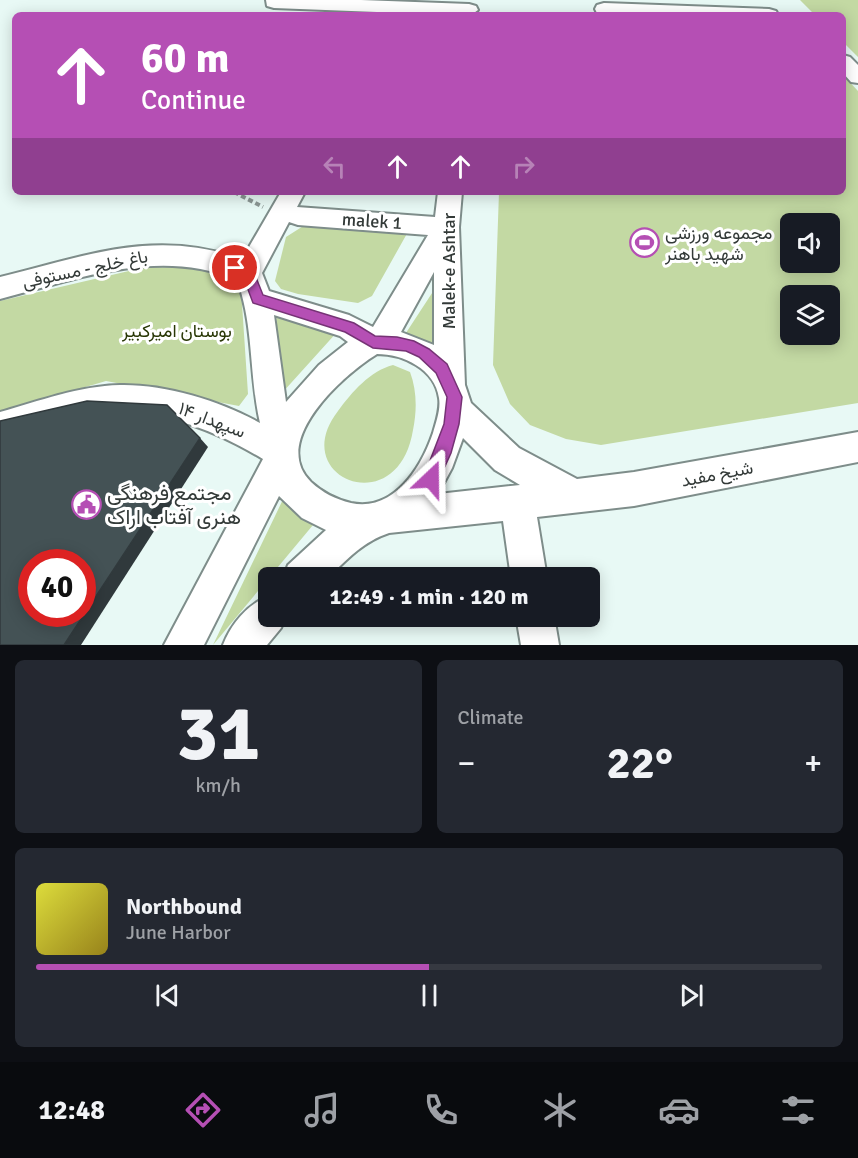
<!DOCTYPE html>
<html lang="en">
<head>
<meta charset="utf-8">
<style>
	body { margin:0; font-family:Signika,Vazirmatn,sans-serif; background:#242831; color:#f1f3f6; height:100vh; display:flex; flex-direction:column; font-size:22px; white-space:nowrap }
	* { box-sizing:border-box; margin:0 }
	p { font-size:20px; color:#9ea1a6 }
	.icon { flex:none; width:33px; height:33px; fill:none; stroke:currentColor; stroke-width:2; stroke-linecap:round; stroke-linejoin:round }
	.map { position:relative; height:645px; overflow:hidden }
	.panel { display:flex; flex-direction:column; gap:15px; padding:15px; background:#0d0f14; flex:1 }
	.panel>* { flex:none }
	.banner { position:absolute; left:12px; top:12px; width:834px; height:183px; border-radius:9px; box-shadow:0 3px 15px #0003; background:#b54fb4; color:#fff; overflow:hidden }
	.buttons { position:absolute; left:780px; top:213px; display:grid; gap:12px }
	.buttons a { display:grid; place-items:center; width:60px; height:60px; border-radius:9px; background:#171b24; box-shadow:0 3px 15px #0003; font-size:30px }
	.speed { position:absolute; left:18px; top:549px; display:flex; gap:12px; font-size:30px; font-weight:700; text-align:center }
	.speed>* { display:grid; place-content:center; width:78px; height:78px; border-radius:50%; background:#171b24; box-shadow:0 3px 15px #0003; line-height:1 }
	.speed .limit { border:9px solid #d22; background:#fff; color:#111 }
	.pin { position:absolute; display:grid; place-items:center; width:51px; height:51px; color:#fff; margin:-26px; border:3px solid #fff; border-radius:50%; box-shadow:0 2px 6px #0007 }
	.me { position:absolute; width:66px; margin:-33px; rotate:23deg; stroke-linejoin:round; filter:drop-shadow(0 0 4px #0008) }
	.turn { display:flex; align-items:center; gap:21px; height:126px; padding:0 30px; font-size:27px }
	.turn .icon { width:78px; height:78px; stroke-width:2.5 }
	.turn b { display:block; font-size:42px; line-height:51px }
	.lanes { display:flex; align-items:center; height:57px; padding:0 30px; background:#0003; justify-content:center; gap:30px; direction:ltr }
	.lanes .off { opacity:.35 }
	.big { font-size:45px; font-weight:800; line-height:1.1 }
	.panel .card { flex:1; display:flex; flex-direction:column; justify-content:center; gap:9px; min-width:0; padding:0 21px; border-radius:9px; background:#242831 }
	.panel .dial { align-items:center; gap:0 }
	.dial b { font-size:78px; line-height:1 }
	.song { display:flex; align-items:center; gap:18px }
	.cover { width:72px; height:72px; border-radius:9px; background:linear-gradient(135deg,hsl(60 70% 55%),hsl(50 70% 35%)) }
	.played { height:6px; border-radius:3px; background:linear-gradient(90deg,#b54fb4 50%,#363941 50%) }
	.keys { display:flex; justify-content:space-around; direction:ltr }
	.heat { display:flex; justify-content:space-between; align-items:center; font-size:33px; direction:ltr }
	.panel .tiles { flex:1; display:grid; gap:15px; grid-template-columns:1fr 1fr }
	.card:last-child { grid-column:span 2 }
	.trip { position:absolute; left:258px; top:567px; width:342px; height:60px; border-radius:9px; background:#171b24; box-shadow:0 3px 15px #0003; font-weight:800; line-height:60px; text-align:center }
	.tab-bar { display:flex; height:96px; justify-content:space-around; align-items:center; background:#090b0e; color:#9ea1a6 }
	.tab-bar .icon { width:42px; height:42px }
	.tab-bar .current { color:#b54fb4 }
	.tab-bar b { font-size:27px; color:#f1f3f6 }
	.map>svg:first-child { display:block }
	.green { fill:#c3d9a3; fill-rule:evenodd }
	.lines { fill:none; stroke-linecap:round; stroke-linejoin:round }
	.minor-casing { stroke:#7e8d8a; stroke-width:4 }
	.path { stroke:#8b9794; stroke-width:4; stroke-dasharray:5 3; stroke-linecap:butt }
	.minor { fill:#fff; fill-rule:evenodd }
	.shaded-wall { fill:#30393c }
	.building { fill:#445255; stroke:#30393c; stroke-width:1.5; fill-rule:evenodd }
	.route { fill:#b54fb4; stroke:#763375; stroke-width:1.5 }
	.labels { text-anchor:middle; dominant-baseline:central; stroke-width:6; stroke-linejoin:round; paint-order:stroke }
	.street-label { font-size:18px; fill:#333a38; stroke:#fff }
	.poi-label { font-size:18px; fill:#333a38; stroke:#fff; text-anchor:start }
	.park-label { font-size:18px; fill:#283705; stroke:#fff }
	.near-poi-label { font-size:21px; fill:#333a38; stroke:#fff; text-anchor:start }
</style>
</head>
<body>
<div class="map">
<svg width="858" height="645" viewBox="0 0 858 645">
	<rect width="100%" height="100%" fill="#e8f9f5"/>
	<!-- green -->
	<path class="green" d="M 800,0 L 858,0 L 858,57 L 843,42 L 843,15 L 815,15 Z
		M 843,75 L 858,91 L 858,403 L 601,445 L 566,439 L 530,425 L 510,404 L 493,365 L 499,192 L 843,192 ZM 790,224 L 830,224 L 830,262 L 790,262 ZM 790,296 L 830,296 L 830,334 L 790,334 Z
		M 308,223 L 409,230 L 372,296 L 358,303 L 298,294 L 281,289 L 275,281 L 286,237 Z
		M 146,267 L 199,268 L 241,289 L 248,394 L 239,406 L 106,381 L 0,412 L 0,301 Z
		M 436,287 L 435,351 L 402,339 Z
		M 276,314 L 338,331 L 282,393 Z
		M 393,365 L 410,372 C 417,391 417,410 413,430 C 398,523 286,478 338,411 C 352,392 370,371 393,365 Z
		M 288,489 L 318,519 L 213,645 Z"/>
	<g class="lines">
		<defs>
			<path id="minor" d="M 266,0 L 361,0 L 469,4 L 476,6 L 478,10 L 471,15 L 454,15 L 274,8 L 267,6 Z
				M 604,3 L 769,9 L 776,11 L 778,15 L 615,15 L 597,13 L 595,9 L 597,5 Z
				M 843,55 L 850,57 L 858,65 L 858,83 L 851,82 L 843,73 Z
				M 281,192 L 305,192 L 297,207 L 435,217 L 438,192 L 462,192 L 459,227 L 465,385 L 471,403 L 519,448 L 577,479 L 634,472 L 858,432 L 858,462 L 634,506 L 537,517 L 547,578 L 511,578 L 503,521 L 389,533 C 364,541 346,560 328,578 L 283,578 L 288,565 L 326,530 L 302,518 L 279,496 L 204,645 L 164,645 L 263,459 C 206,425 147,403 79,419 C 53,425 26,434 0,442 L 0,412 C 39,401 79,386 120,385 C 165,384 221,401 260,423 C 249,376 254,325 237,280 C 159,247 78,279 0,299 L 0,277 C 86,256 155,228 242,259 ZM 289,222 L 298,225 L 428,235 L 373,327 L 349,315 L 269,291 L 262,273 ZM 434,272 L 434,345 L 401,332 ZM 274,315 L 340,336 L 348,342 L 319,365 L 286,402 ZM 377,354 C 403,354 435,369 439,398 C 441,409 436,422 433,433 C 421,468 394,512 351,503 C 335,499 323,493 311,482 C 269,441 343,375 377,354 ZM 463,438 L 495,470 L 520,485 L 438,494 L 452,468 Z
				M 268,596 L 268,616 L 286,616 L 281,628 L 267,645 L 223,645 C 231,624 247,605 268,596 Z
				M 516,616 L 554,616 L 559,645 L 521,645 Z"/>
		</defs>
		<!-- minor casing -->
		<use href="#minor" class="minor-casing"/>
		<!-- path -->
		<path class="path" d="M 234,192 L 263,207"/>
		<!-- minor -->
		<use href="#minor" class="minor"/>
	</g>
	<!-- shaded-wall -->
	<path class="shaded-wall" d="M 200,438 L 208,447 L 81,645 L 64,645 Z"/>
	<!-- building -->
	<path class="building" d="M 87,401 L 167,405 L 200,438 L 64,645 L 0,645 L 0,421 ZM 32,562 L 82,562 L 82,614 L 32,614 Z"/>
	<!-- route -->
	<path class="route" d="M 235,263 L 253,270 L 263,295 L 354,323 L 375,336 L 397,337 L 414,341 L 429,349 L 447,364 L 462,397 L 459,424 L 451,453 L 437,484 L 431,487 L 426,484 L 423,479 L 444,424 L 447,397 L 436,373 L 419,357 L 406,351 L 373,348 L 345,332 L 253,303 L 243,276 L 231,271 L 229,268 Z"/>
	<!-- icons -->
	<defs>
		<symbol id="stadium-ring" viewBox="-11 -11 22 22"><circle r="9.5" fill="#fff" stroke="#b54fb4" stroke-width="1.5"/><path d="M0-5a6.5 5 0 1 0 0 10a6.5 5 0 1 0 0-10ZM-3.5-1.8h7v3.6h-7Z" fill="#b54fb4"/></symbol>
		<symbol id="civic-ring" viewBox="-11 -11 22 22"><circle r="9.5" fill="#fff" stroke="#b54fb4" stroke-width="1.5"/><path d="M-.6-6.5H3V-4.5H.6V-3L4-1V1h2V6H-6V1h2V-1L-.6-3ZM-1.2 2.5V6h2.4V2.5Z" fill="#b54fb4"/></symbol>
	</defs>
	<g fill-rule="evenodd">
		<use href="#stadium-ring" x="628" y="226" width="33" height="33"/>
		<use href="#civic-ring" x="70" y="488" width="33" height="33"/>
	</g>
	<g class="labels">
		<!-- street labels -->
		<g class="street-label">
			<text transform="translate(372 221) rotate(4)">malek 1</text>
			<text transform="translate(85 269) rotate(-12)">باغ خلج - مستوفی</text>
			<text transform="translate(449 271) rotate(-90)">Malek-e Ashtar</text>
			<text transform="translate(212 420) rotate(21)">سپهدار ۱۴</text>
			<text transform="translate(717 474) rotate(-11)">شیخ مفید</text>
		</g>
		<!-- poi labels -->
		<g class="poi-label">
			<text x="665" y="233">مجموعه ورزشی<tspan x="665" dy="21">شهید باهنر</tspan></text>
		</g>
		<!-- park labels -->
		<g class="park-label">
			<text x="177" y="331">بوستان امیرکبیر</text>
		</g>
		<!-- near-poi labels -->
		<g class="near-poi-label">
			<text x="107" y="493">مجتمع فرهنگی<tspan x="107" dy="24">هنری آفتاب اراک</tspan></text>
		</g>
	</g>
</svg>
<div class="buttons">
<a><svg class="icon" aria-label="sound" viewBox="0 0 24 24"><path d="M4 9h4l5-4v14l-5-4H4zM17 9q2 3 0 6"/></svg></a>
<a><svg class="icon" aria-label="layers" viewBox="0 0 24 24"><path d="M12 4l9 5-9 5-9-5zM3 14l9 5 9-5"/></svg></a>
</div>
<div class="speed"><div class="limit">40</div></div>
<div class="pin" style="left:235px;top:268px;background:#d93025"><svg class="icon" aria-label="arrive" viewBox="0 0 24 24"><path d="M6 21V4h12l-3 4 3 4H6"/></svg></div>
<svg class="me" style="left:431px;top:479px" viewBox="-20 -20 40 40"><path d="M0-17L14 15 0 8-14 15z" fill="#b54fb4" stroke="#fff" stroke-width="4"/></svg>
<div class="trip">12:49 · 1 min · 120 m</div>
<div class="banner">
<div class="turn"><svg class="icon" aria-label="ahead" viewBox="0 0 24 24"><path d="M12 20V5M6 11l6-6 6 6"/></svg><div><b>60 m</b>Continue</div></div>
<div class="lanes"><svg class="icon off" aria-label="left" viewBox="0 0 24 24"><path d="M17 20v-9H6M10 6l-5 5 5 5"/></svg><svg class="icon" aria-label="ahead" viewBox="0 0 24 24"><path d="M12 20V5M6 11l6-6 6 6"/></svg><svg class="icon" aria-label="ahead" viewBox="0 0 24 24"><path d="M12 20V5M6 11l6-6 6 6"/></svg><svg class="icon off" aria-label="right" viewBox="0 0 24 24"><path d="M7 20v-9h11M14 6l5 5-5 5"/></svg></div>
</div>
</div>
<section class="panel">
<div class="tiles">
<div class="card dial"><b>31</b><p>km/h</p></div>
<div class="card"><p>Climate</p>
<div class="heat"><a>−</a><b class="big">22°</b><a>+</a></div>
</div>
<div class="card">
<div class="song"><i class="cover"></i><div><b>Northbound</b><p>June Harbor</p></div></div>
<div class="played"></div>
<div class="keys"><svg class="icon" aria-label="previous" viewBox="0 0 24 24"><path d="M18 5L8 12l10 7zM5 5v14"/></svg><svg class="icon" aria-label="pause" viewBox="0 0 24 24"><path d="M8 5v14M16 5v14"/></svg><svg class="icon" aria-label="next" viewBox="0 0 24 24"><path d="M6 5l10 7-10 7zM19 5v14"/></svg></div>
</div>
</div>
</section>
<nav class="tab-bar">
<b>12:48</b>
<svg class="icon current" aria-label="directions" viewBox="0 0 24 24"><path d="M12 3l9 9-9 9-9-9zM9 14v-3h6M13 9l2 2-2 2"/></svg>
<svg class="icon" aria-label="music" viewBox="0 0 24 24"><path d="M9 18V5l10-2v13"/><circle cx="6" cy="18" r="3"/><circle cx="16" cy="16" r="3"/></svg>
<svg class="icon" aria-label="phone" viewBox="0 0 24 24"><path d="M5 4h4l2 5-3 2q2 4 5 5l2-3 5 2v4C11 20 4 13 5 4z"/></svg>
<svg class="icon" aria-label="climate" viewBox="0 0 24 24"><path d="M12 3v18M4 7l16 10M4 17L20 7"/></svg>
<svg class="icon" aria-label="car" viewBox="0 0 24 24"><path d="M5 17H2v-5l4-1 3-4h7l3 4 3 1v5h-3M9 17h6M6 11h13"/><circle cx="7" cy="17" r="2"/><circle cx="17" cy="17" r="2"/></svg>
<svg class="icon" aria-label="filters" viewBox="0 0 24 24"><path d="M4 7h16M4 17h16"/><circle cx="9" cy="7" r="2"/><circle cx="15" cy="17" r="2"/></svg>
</nav>
</body>
</html>
